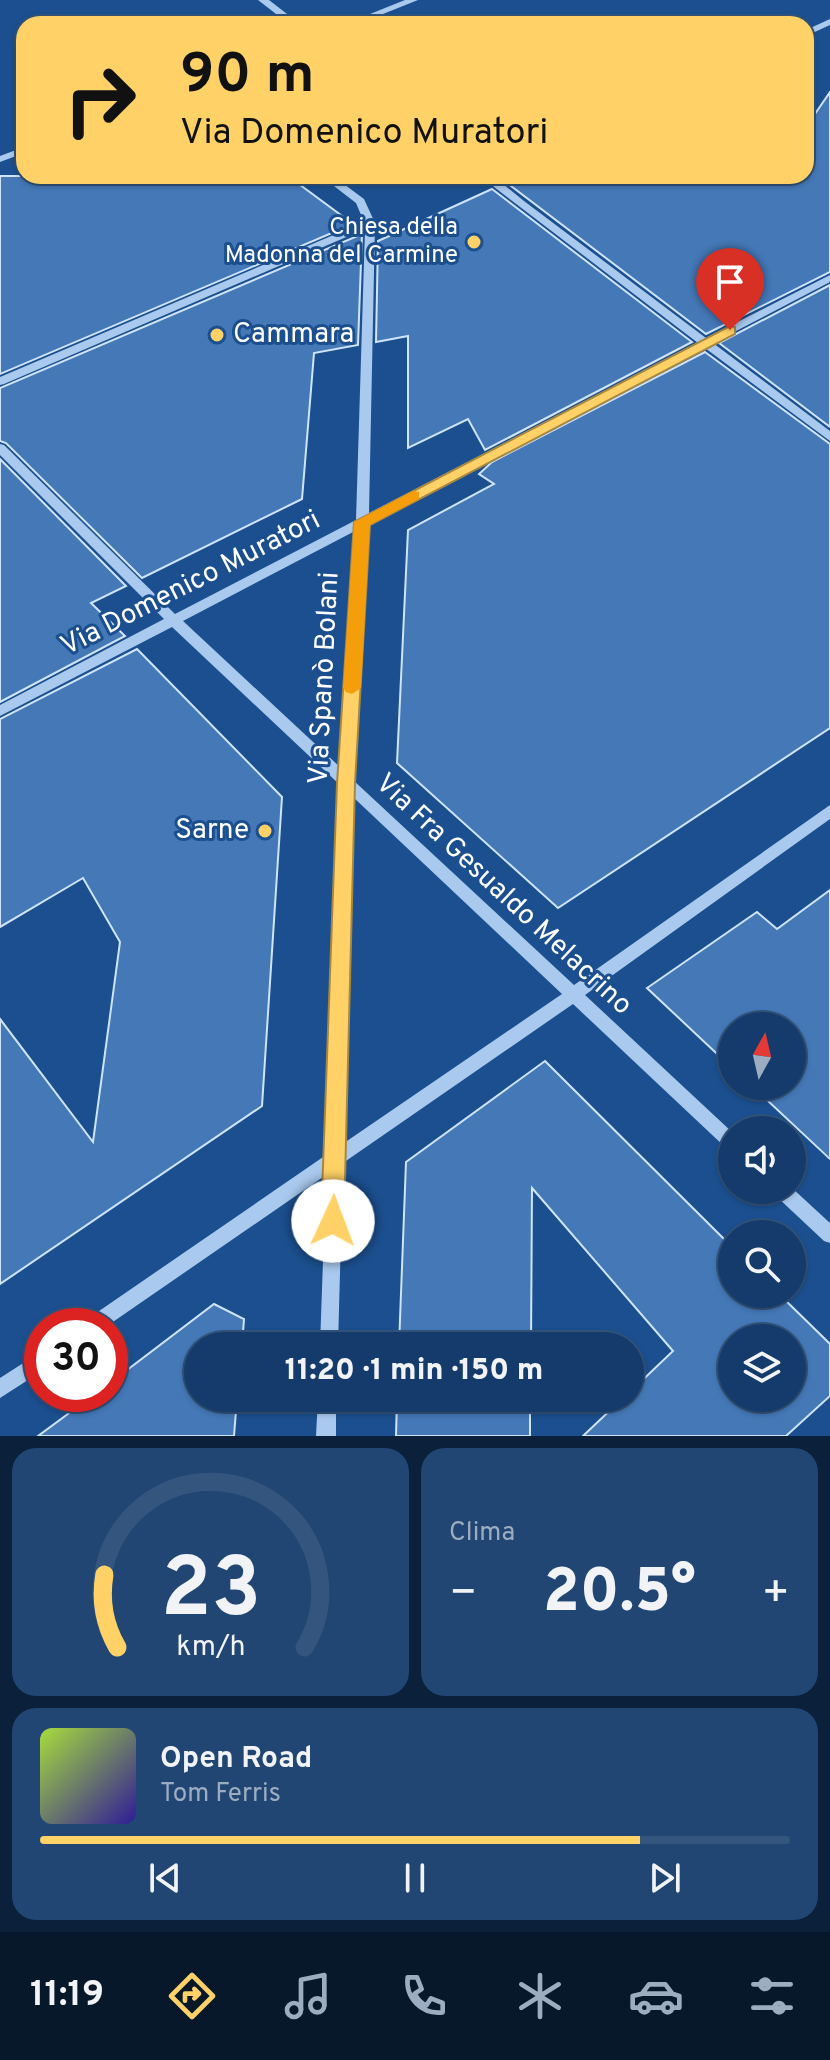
<!DOCTYPE html>
<html lang="it">
<head>
<meta charset="utf-8">
<style>
	body { margin:0; font-family:Overpass,sans-serif; background:#214673; color:#f1f3f6; height:100vh; display:flex; flex-direction:column; font-size:30px; white-space:nowrap }
	* { box-sizing:border-box; margin:0 }
	p { font-size:26px; color:#9dadc1 }
	.icon { flex:none; width:44px; height:44px; fill:none; stroke:currentColor; stroke-width:2; stroke-linecap:round; stroke-linejoin:round }
	.map { position:relative; height:1436px; overflow:hidden }
	.side { display:flex; flex-direction:column; gap:12px; padding:12px; background:#0b203b; flex:1 }
	.side>* { flex:none }
	.banner { position:absolute; left:16px; top:16px; width:798px; height:168px; border-radius:24px; box-shadow:0 2px 6px #0004,0 0 0 2px #33557e; background:#ffd166; color:#111; overflow:hidden }
	.needle { width:52px; rotate:8deg }
	.buttons { position:absolute; left:718px; top:1012px; display:grid; gap:16px }
	.buttons a { display:grid; place-items:center; width:88px; height:88px; border-radius:50%; background:#143b6b; box-shadow:0 2px 6px #0004,0 0 0 2px #33557e; font-size:40px }
	.speed { position:absolute; left:24px; top:1308px; display:flex; gap:16px; font-size:40px; font-weight:700; text-align:center }
	.speed>* { display:grid; place-content:center; width:104px; height:104px; border-radius:50%; background:#143b6b; box-shadow:0 2px 6px #0004,0 0 0 2px #33557e; line-height:1 }
	.speed .limit { border:12px solid #d22; background:#fff; color:#111 }
	.pin { position:absolute; display:grid; place-items:center; width:68px; height:68px; color:#fff; margin:-82px -34px; border-radius:50% 50% 50% 0; rotate:-45deg; box-shadow:0 0 8px #0007 }
	.pin .icon { rotate:45deg }
	.me { position:absolute; width:88px; margin:-44px; rotate:2deg; stroke-linejoin:round; filter:drop-shadow(0 0 6px #0008) }
	.turn { display:flex; align-items:center; gap:28px; height:168px; padding:0 32px; font-size:36px }
	.turn .icon { width:104px; height:104px; stroke-width:2.5 }
	.turn b { display:block; font-size:56px; line-height:68px }
	.big { font-size:60px; font-weight:800; line-height:1.1 }
	.side .widget { flex:1; display:flex; flex-direction:column; justify-content:center; gap:12px; min-width:0; padding:0 28px; border-radius:24px; background:#214673 }
	.side .dial { align-items:center; gap:0 }
	.dial svg { height:208px; overflow:visible; fill:none; stroke:#33557e; stroke-width:7; stroke-linecap:round; text-anchor:middle }
	.dial text { fill:#f1f3f6; stroke:none }
	.song { display:flex; align-items:center; gap:24px }
	.cover { width:96px; height:96px; border-radius:12px; background:linear-gradient(135deg,hsl(80 70% 55%),hsl(250 70% 35%)) }
	.played { height:8px; border-radius:4px; background:linear-gradient(90deg,#ffd166 80%,#33557e 80%) }
	.keys { display:flex; justify-content:space-around; direction:ltr }
	.heat { display:flex; justify-content:space-between; align-items:center; font-size:44px; direction:ltr }
	.side .tiles { flex:1; display:grid; gap:12px; grid-template-columns:1fr 1fr }
	.widget:last-child { grid-column:span 2 }
	.trip { position:absolute; left:184px; top:1332px; width:460px; height:80px; border-radius:40px; background:#143b6b; box-shadow:0 2px 6px #0004,0 0 0 2px #33557e; font-weight:800; line-height:80px; text-align:center }
	.menu { display:flex; height:128px; justify-content:space-around; align-items:center; background:#08182b; color:#9dadc1 }
	.menu .icon { width:56px; height:56px }
	.menu .on { color:#ffd166 }
	.menu b { font-size:36px; color:#f1f3f6 }
	.map>svg:first-child { display:block }
	.building { fill:#4478b7; stroke:#cfe3fa; stroke-width:2; fill-rule:evenodd }
	.lines { fill:none; stroke-linecap:round; stroke-linejoin:round }
	.minor { fill:#a9c9ee; fill-rule:evenodd }
	.route { fill:#ffd166; stroke:#a68842; stroke-width:2 }
	.slow { fill:#f59e0b }
	.poi-dot { fill:#ffd166; stroke:#1b4f8f; stroke-width:3 }
	.labels { text-anchor:middle; dominant-baseline:central; stroke-width:6; stroke-linejoin:round; paint-order:stroke }
	.far-poi-label { font-size:24px; fill:#fff; stroke:#1b4f8f; text-anchor:end }
	.poi-label { font-size:28px; fill:#fff; stroke:#1b4f8f; text-anchor:start }
	.street-label { font-size:28px; fill:#fff; stroke:#1b4f8f }
</style>
</head>
<body>
<div class="map">
<svg width="830" height="1436" viewBox="0 0 830 1436">
	<rect width="100%" height="100%" fill="#1b4f8f"/>
	<!-- building -->
	<path class="building" d="M 830,92 L 830,272 L 706,334 L 507,183 L 521,176 L 806,176 L 806,127 Z
		M 0,176 L 288,176 L 353,224 L 0,374 Z
		M 492,189 L 692,342 L 485,450 L 468,419 L 408,448 L 408,336 L 376,342 L 378,241 Z
		M 362,234 L 358,345 L 314,353 L 302,499 L 142,578 L 6,443 L 0,441 L 0,388 Z
		M 830,285 L 830,427 L 719,343 Z
		M 705,352 L 830,444 L 830,728 L 558,908 L 397,763 L 408,530 L 494,484 L 479,474 L 492,462 Z
		M 0,459 L 126,586 L 91,603 L 125,636 L 0,702 Z
		M 137,649 L 282,797 L 262,1106 L 0,1284 L 0,1019 L 93,1142 L 120,942 L 83,878 L 0,927 L 0,719 Z
		M 830,890 L 830,1159 L 752,1086 L 792,1086 L 792,1026 L 732,1026 L 732,1068 L 647,988 L 757,912 L 777,929 Z
		M 545,1061 L 732,1247 L 732,1294 L 779,1294 L 830,1344 L 830,1396 L 786,1436 L 583,1436 L 623,1398 L 630,1398 L 630,1392 L 673,1351 L 532,1188 L 531,1346 L 399,1346 L 406,1162 ZM 732,1338 L 792,1338 L 792,1398 L 732,1398 Z
		M 214,1304 L 244,1319 L 242,1346 L 198,1346 L 198,1398 L 237,1398 L 234,1436 L 38,1436 L 95,1394 L 110,1394 L 110,1383 Z
		M 397,1398 L 530,1398 L 530,1436 L 396,1436 Z"/>
	<g class="lines">
		<!-- minor -->
		<path class="minor" d="M 258,0 L 269,0 L 300,24 L 289,24 Z
			M 405,0 L 418,0 L 358,24 L 345,24 Z
			M 830,19 L 830,25 L 806,36 L 806,30 Z
			M 24,147 L 24,153 L 0,162 L 0,156 Z
			M 321,176 L 333,176 L 364,199 L 375,223 L 369,513 L 698,343 L 494,187 L 493,185 L 497,176 L 507,176 L 503,184 L 524,201 L 706,338 L 830,275 L 830,282 L 713,343 L 830,431 L 830,441 L 705,348 L 368,524 L 353,780 L 574,985 L 830,805 L 830,819 L 585,995 L 732,1132 L 732,1151 L 726,1148 L 573,1004 L 343,1163 L 338,1346 L 320,1346 L 326,1175 L 107,1326 L 83,1326 L 86,1320 L 326,1155 L 339,784 L 172,627 L 0,716 L 0,705 L 164,619 L 0,455 L 0,444 L 4,445 L 175,614 L 356,520 L 365,229 L 4,384 L 0,385 L 0,377 L 364,222 L 356,203 ZM 355,531 L 340,767 L 183,621 ZM 353,797 L 562,994 L 344,1143 Z
			M 792,1188 L 830,1223 L 830,1243 L 824,1241 L 776,1196 L 773,1190 L 792,1190 Z
			M 42,1351 L 42,1371 L 0,1398 L 0,1378 Z
			M 318,1398 L 336,1398 L 336,1436 L 316,1436 Z"/>
	</g>
	<!-- route -->
	<path class="route" d="M 730,326 L 735,327 L 735,334 L 370,525 L 355,783 L 344,1221 L 341,1228 L 333,1231 L 325,1228 L 321,1221 L 337,783 L 354,522 Z"/>
	<!-- slow -->
	<path class="slow" d="M 413,491 L 419,492 L 419,499 L 370,525 L 361,688 L 352,694 L 346,692 L 343,688 L 354,522 Z"/>
	<!-- markers -->
	<g class="poi-dot">
		<circle cx="474" cy="242" r="8"/>
		<circle cx="217" cy="335" r="8"/>
		<circle cx="265" cy="831" r="8"/>
	</g>
	<g class="labels">
		<!-- far-poi labels -->
		<g class="far-poi-label">
			<text x="458" y="228">Chiesa della<tspan x="458" dy="28">Madonna del Carmine</tspan></text>
		</g>
		<!-- poi labels -->
		<g class="poi-label">
			<text x="233" y="335">Cammara</text>
			<text x="249" y="831" text-anchor="end">Sarne</text>
		</g>
		<!-- street labels -->
		<g class="street-label">
			<text transform="translate(191 584) rotate(-27)">Via Domenico Muratori</text>
			<text transform="translate(325 678) rotate(-87)">Via Spanò Bolani</text>
			<text transform="translate(503 895) rotate(43)">Via Fra Gesualdo Melacrino</text>
		</g>
	</g>
</svg>
<div class="buttons">
<a><svg class="needle" viewBox="-14 -14 28 28"><path d="M0-13l5 13h-10z" fill="#e53935"/><path d="M0 13l5-13h-10z" fill="#9dadc1"/></svg></a>
<a><svg class="icon" aria-label="sound" viewBox="0 0 24 24"><path d="M4 9h4l5-4v14l-5-4H4zM17 9q2 3 0 6"/></svg></a>
<a><svg class="icon" aria-label="search" viewBox="0 0 24 24"><circle cx="10" cy="10" r="6"/><path d="M15 15l6 6"/></svg></a>
<a><svg class="icon" aria-label="layers" viewBox="0 0 24 24"><path d="M12 4l9 5-9 5-9-5zM3 14l9 5 9-5"/></svg></a>
</div>
<div class="speed"><div class="limit">30</div></div>
<div class="pin" style="left:730px;top:330px;background:#d93025"><svg class="icon" aria-label="arrive" viewBox="0 0 24 24"><path d="M6 21V4h12l-3 4 3 4H6"/></svg></div>
<svg class="me" style="left:333px;top:1221px" viewBox="-20 -20 40 40"><circle r="19" fill="#fff"/><path d="M0-13L10 11 0 6-10 11z" fill="#ffd166"/></svg>
<div class="trip">11:20 · 1 min · 150 m</div>
<div class="banner">
<div class="turn"><svg class="icon" aria-label="right" viewBox="0 0 24 24"><path d="M7 20v-9h11M14 6l5 5-5 5"/></svg><div><b>90 m</b>Via Domenico Muratori</div></div>
</div>
</div>
<section class="side">
<div class="tiles">
<div class="widget dial"><svg viewBox="0 0 100 80">
<path d="M14 69A42 42 0 1 1 86 69"/>
<path d="M14 69A42 42 0 0 1 9 41" stroke="#ffd166"/>
<text x="50" y="56" font-size="32" font-weight="700">23</text>
<text x="50" y="72" font-size="11">km/h</text>
</svg></div>
<div class="widget"><p>Clima</p>
<div class="heat"><a>−</a><b class="big">20.5°</b><a>+</a></div>
</div>
<div class="widget">
<div class="song"><i class="cover"></i><div><b>Open Road</b><p>Tom Ferris</p></div></div>
<div class="played"></div>
<div class="keys"><svg class="icon" aria-label="previous" viewBox="0 0 24 24"><path d="M18 5L8 12l10 7zM5 5v14"/></svg><svg class="icon" aria-label="pause" viewBox="0 0 24 24"><path d="M8 5v14M16 5v14"/></svg><svg class="icon" aria-label="next" viewBox="0 0 24 24"><path d="M6 5l10 7-10 7zM19 5v14"/></svg></div>
</div>
</div>
</section>
<nav class="menu">
<b>11:19</b>
<svg class="icon on" aria-label="directions" viewBox="0 0 24 24"><path d="M12 3l9 9-9 9-9-9zM9 14v-3h6M13 9l2 2-2 2"/></svg>
<svg class="icon" aria-label="music" viewBox="0 0 24 24"><path d="M9 18V5l10-2v13"/><circle cx="6" cy="18" r="3"/><circle cx="16" cy="16" r="3"/></svg>
<svg class="icon" aria-label="phone" viewBox="0 0 24 24"><path d="M5 4h4l2 5-3 2q2 4 5 5l2-3 5 2v4C11 20 4 13 5 4z"/></svg>
<svg class="icon" aria-label="climate" viewBox="0 0 24 24"><path d="M12 3v18M4 7l16 10M4 17L20 7"/></svg>
<svg class="icon" aria-label="car" viewBox="0 0 24 24"><path d="M5 17H2v-5l4-1 3-4h7l3 4 3 1v5h-3M9 17h6M6 11h13"/><circle cx="7" cy="17" r="2"/><circle cx="17" cy="17" r="2"/></svg>
<svg class="icon" aria-label="filters" viewBox="0 0 24 24"><path d="M4 7h16M4 17h16"/><circle cx="9" cy="7" r="2"/><circle cx="15" cy="17" r="2"/></svg>
</nav>
</body>
</html>
